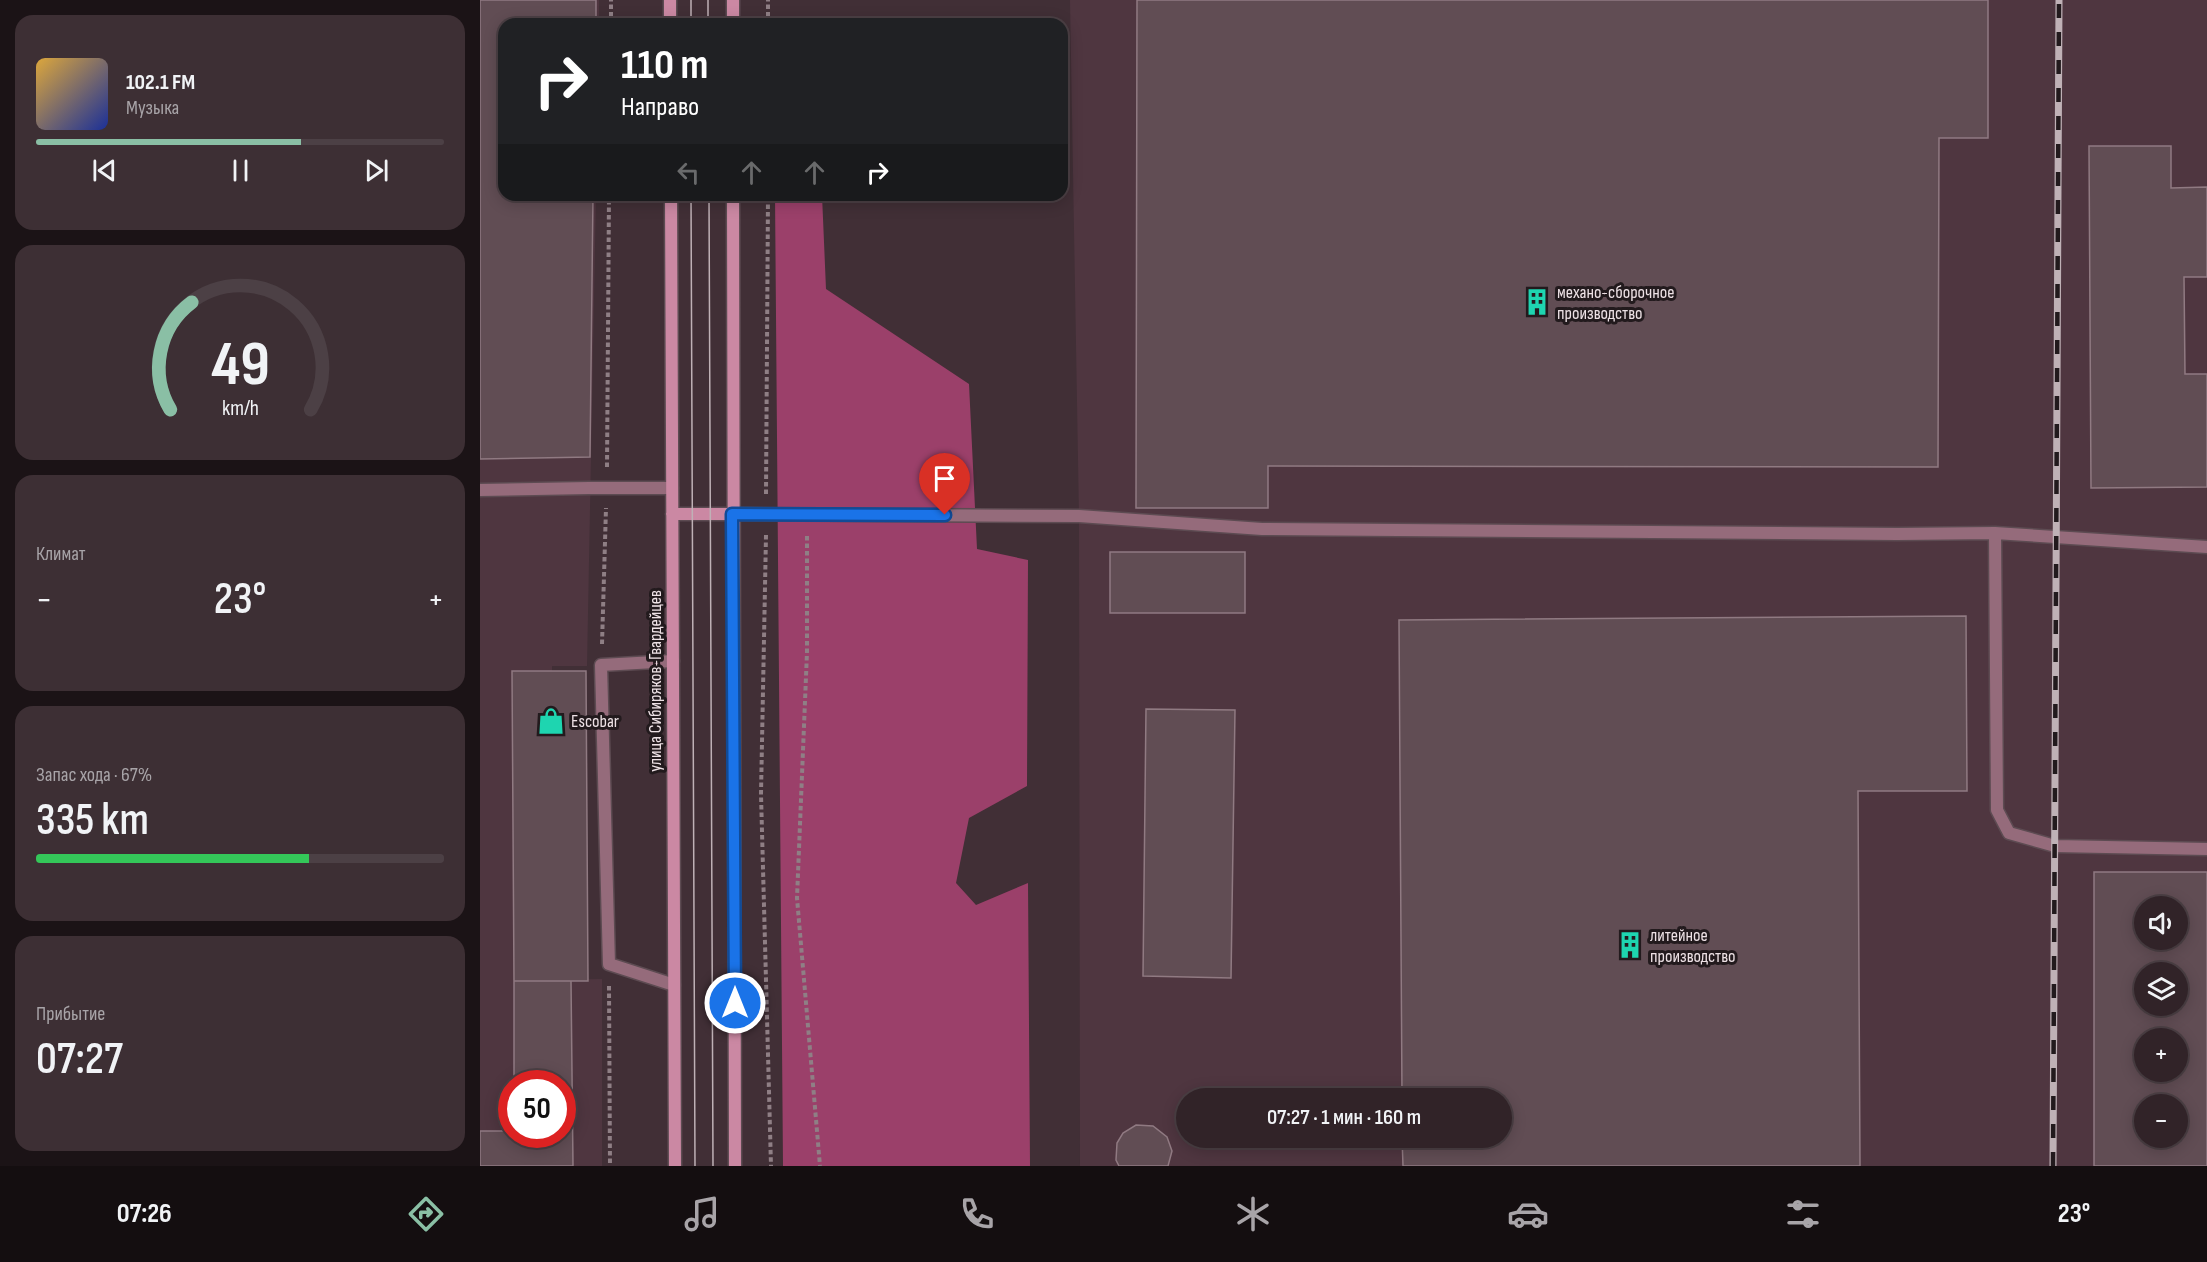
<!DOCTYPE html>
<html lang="ru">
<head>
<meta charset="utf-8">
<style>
	body { margin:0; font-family:"Sofia Sans Condensed",sans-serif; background:#3d2f34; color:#f1f3f6; height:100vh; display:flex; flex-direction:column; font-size:22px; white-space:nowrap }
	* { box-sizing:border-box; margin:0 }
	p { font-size:20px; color:#a8a4a8 }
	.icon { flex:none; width:33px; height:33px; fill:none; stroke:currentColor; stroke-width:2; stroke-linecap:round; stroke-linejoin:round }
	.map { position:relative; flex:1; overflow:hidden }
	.sheet { display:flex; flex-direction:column; gap:15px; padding:15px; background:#1b1316; width:480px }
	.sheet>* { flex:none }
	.guide { position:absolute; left:18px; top:18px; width:570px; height:183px; border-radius:18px; box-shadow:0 3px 15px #0003,0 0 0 2px #4c4045; background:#202124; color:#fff; overflow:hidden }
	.buttons { position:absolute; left:1654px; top:896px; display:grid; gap:12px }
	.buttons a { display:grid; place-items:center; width:54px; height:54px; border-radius:50%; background:#312328; box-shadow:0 3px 15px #0003,0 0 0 2px #4c4045; font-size:30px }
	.speed { position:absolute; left:18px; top:1070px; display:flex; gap:12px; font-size:30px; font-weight:700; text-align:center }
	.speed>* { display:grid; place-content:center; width:78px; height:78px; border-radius:50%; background:#312328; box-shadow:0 3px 15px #0003,0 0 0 2px #4c4045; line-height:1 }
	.speed .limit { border:9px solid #d22; background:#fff; color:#111 }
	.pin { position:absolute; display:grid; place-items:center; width:51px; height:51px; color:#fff; margin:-62px -26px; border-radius:50% 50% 50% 0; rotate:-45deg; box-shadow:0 0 6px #0007 }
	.pin .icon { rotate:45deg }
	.me { position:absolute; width:66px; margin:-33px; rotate:0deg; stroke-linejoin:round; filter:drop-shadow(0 0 4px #0008) }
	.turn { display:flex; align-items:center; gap:21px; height:126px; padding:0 24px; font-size:27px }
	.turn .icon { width:78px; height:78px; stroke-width:2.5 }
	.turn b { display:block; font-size:42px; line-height:51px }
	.lanes { display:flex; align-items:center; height:57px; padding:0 24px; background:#0003; justify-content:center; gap:30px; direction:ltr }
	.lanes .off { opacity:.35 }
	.big { font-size:45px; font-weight:600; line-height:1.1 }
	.sheet .card { flex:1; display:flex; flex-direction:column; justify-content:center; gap:9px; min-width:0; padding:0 21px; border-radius:18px; background:#3d2f34 }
	.sheet .dial { align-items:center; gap:0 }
	.dial svg { height:156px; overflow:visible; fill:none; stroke:#4c4045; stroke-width:7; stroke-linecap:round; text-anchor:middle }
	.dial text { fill:#f1f3f6; stroke:none }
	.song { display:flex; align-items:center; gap:18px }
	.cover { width:72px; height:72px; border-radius:9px; background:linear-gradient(135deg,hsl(40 70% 55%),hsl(230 70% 35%)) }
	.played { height:6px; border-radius:3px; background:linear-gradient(90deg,#8abfa5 65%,#4c4045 65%) }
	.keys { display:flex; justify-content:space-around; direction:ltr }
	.heat { display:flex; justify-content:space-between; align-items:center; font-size:33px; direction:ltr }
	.charge { height:9px; border-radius:4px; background:linear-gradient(90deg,#34c759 67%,#4c4045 0) }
	.trip { position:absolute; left:696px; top:1088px; width:336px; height:60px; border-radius:30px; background:#312328; box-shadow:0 3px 15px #0003,0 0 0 2px #4c4045; font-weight:600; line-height:60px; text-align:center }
	.tabs { display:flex; height:96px; justify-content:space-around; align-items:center; background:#140e10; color:#a8a4a8 }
	.tabs .icon { width:42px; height:42px }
	.tabs .active { color:#8abfa5 }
	.tabs b { font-size:27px; color:#f1f3f6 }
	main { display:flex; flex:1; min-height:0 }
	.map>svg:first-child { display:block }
	.built { fill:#4f3640; fill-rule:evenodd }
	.forest { fill:#9b406a }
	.building { fill:#614d54; stroke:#907a82; stroke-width:1.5; fill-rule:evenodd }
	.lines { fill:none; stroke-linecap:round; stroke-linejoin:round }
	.lane-casing { stroke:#5d4b52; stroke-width:15 }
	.secondary-casing { stroke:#5d4b52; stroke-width:15 }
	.path { stroke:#8f7f85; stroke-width:4; stroke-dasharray:4.5 3; stroke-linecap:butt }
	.lane { stroke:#956b7b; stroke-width:12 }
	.secondary { stroke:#cb88a3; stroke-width:12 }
	.tram { stroke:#bfb1b6; stroke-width:1.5 }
	.rail-casing { stroke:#bfb1b6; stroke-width:7 }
	.rail { stroke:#221a1d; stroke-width:4.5; stroke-dasharray:14; stroke-linecap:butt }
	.route-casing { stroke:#114b97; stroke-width:15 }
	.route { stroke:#1a73e8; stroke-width:10 }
	.labels { text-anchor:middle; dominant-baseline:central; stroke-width:6; stroke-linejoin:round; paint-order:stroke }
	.poi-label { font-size:18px; fill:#ede1e5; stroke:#221a1d; text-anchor:start }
	.street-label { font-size:18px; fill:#ede1e5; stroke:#221a1d }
</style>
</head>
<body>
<main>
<section class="sheet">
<div class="card">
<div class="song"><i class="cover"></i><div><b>102.1 FM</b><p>Музыка</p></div></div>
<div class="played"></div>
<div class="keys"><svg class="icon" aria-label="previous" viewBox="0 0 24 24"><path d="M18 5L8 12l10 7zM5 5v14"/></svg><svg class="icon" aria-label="pause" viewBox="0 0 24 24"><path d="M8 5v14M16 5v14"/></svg><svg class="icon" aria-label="next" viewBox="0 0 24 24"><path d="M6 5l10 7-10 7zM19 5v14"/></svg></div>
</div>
<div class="card dial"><svg viewBox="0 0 100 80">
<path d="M14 69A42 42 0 1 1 86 69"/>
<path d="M14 69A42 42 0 0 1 25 14" stroke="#8abfa5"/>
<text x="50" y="56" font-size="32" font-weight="700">49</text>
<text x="50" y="72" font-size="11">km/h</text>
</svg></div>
<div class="card"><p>Климат</p>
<div class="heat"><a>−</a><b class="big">23°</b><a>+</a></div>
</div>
<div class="card"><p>Запас хода · 67%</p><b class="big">335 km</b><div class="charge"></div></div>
<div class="card"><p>Прибытие</p><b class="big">07:27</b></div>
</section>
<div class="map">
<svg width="1727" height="1166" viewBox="0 0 1727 1166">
	<rect width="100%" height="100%" fill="#412f36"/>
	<!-- built -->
	<path class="built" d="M 0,0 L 119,0 L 119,24 L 24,24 L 24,195 L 116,195 L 107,666 L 72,666 L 74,980 L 122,979 L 122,1166 L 0,1166 ZM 32,1083 L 82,1083 L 82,1134 L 32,1134 Z
		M 590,0 L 1727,0 L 1727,1166 L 600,1166 L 599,516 ZM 1665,906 L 1698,906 L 1698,939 L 1665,939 ZM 1665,972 L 1698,972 L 1698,1005 L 1665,1005 ZM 1665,1038 L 1698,1038 L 1698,1071 L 1665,1071 ZM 706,1098 L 1022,1098 L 1022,1137 L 706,1137 ZM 1665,1104 L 1698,1104 L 1698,1137 L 1665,1137 Z"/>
	<!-- forest -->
	<path class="forest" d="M 295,195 L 342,195 L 346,289 L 489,384 L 497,549 L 548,560 L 547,786 L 489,818 L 476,883 L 496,905 L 548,883 L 550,1166 L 303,1166 Z"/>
	<!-- building -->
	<path class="building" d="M 0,0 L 116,0 L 116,24 L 24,24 L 24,195 L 113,195 L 110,457 L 0,459 Z
		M 657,0 L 1508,0 L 1508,138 L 1459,138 L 1458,467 L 788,466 L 788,508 L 656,508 Z
		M 1609,146 L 1691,146 L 1691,188 L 1727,187 L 1727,277 L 1704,277 L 1705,374 L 1727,374 L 1727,487 L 1611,488 Z
		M 630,552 L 765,552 L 765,613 L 630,613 Z
		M 1486,616 L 1487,791 L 1378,791 L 1380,1166 L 923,1166 L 922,1137 L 1022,1137 L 1022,1098 L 922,1098 L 919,620 Z
		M 32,671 L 106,671 L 108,981 L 34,981 Z
		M 666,709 L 755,710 L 751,978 L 663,976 Z
		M 1614,872 L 1727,872 L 1727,1166 L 1614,1166 ZM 1665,906 L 1698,906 L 1698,939 L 1665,939 ZM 1665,972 L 1698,972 L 1698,1005 L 1665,1005 ZM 1665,1038 L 1698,1038 L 1698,1071 L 1665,1071 ZM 1665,1104 L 1698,1104 L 1698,1137 L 1665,1137 Z
		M 34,981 L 91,981 L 93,1166 L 0,1166 L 0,1131 L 32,1131 L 32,1134 L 82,1134 L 82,1083 L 34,1083 Z
		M 656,1125 L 673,1126 L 687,1137 L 692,1151 L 688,1166 L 639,1166 L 636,1160 L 637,1143 L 643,1133 Z"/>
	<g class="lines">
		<defs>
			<path id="lane" d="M 0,490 L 109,488 L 192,488
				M 252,514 L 599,516 L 782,529 L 1417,534 L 1515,533 L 1727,547
				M 1515,533 L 1517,810 L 1529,833 L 1575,846 L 1727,849
				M 193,661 L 121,665 L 129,964 L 194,985"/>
			<path id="secondary" d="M 190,0 L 190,24
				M 253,24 L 253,0
				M 191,195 L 195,1166
				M 253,195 L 255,1166
				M 192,514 L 252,514"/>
		</defs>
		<!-- lane casing -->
		<use href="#lane" class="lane-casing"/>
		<!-- secondary casing -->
		<use href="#secondary" class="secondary-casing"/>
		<!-- path -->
		<path class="path" d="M 131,24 L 131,0
			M 288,24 L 288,0
			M 127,467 L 129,195
			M 286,494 L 288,195
			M 286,535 L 281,794 L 291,1166
			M 327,536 L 327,652 L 317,898 L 340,1166
			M 122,644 L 126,508
			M 129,986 L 130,1166"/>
		<!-- lane -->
		<use href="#lane" class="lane"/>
		<!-- secondary -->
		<use href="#secondary" class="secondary"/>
		<!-- tram -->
		<path class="tram" d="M 211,0 L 211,24
			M 228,0 L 228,24
			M 211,195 L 215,1166
			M 229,195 L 233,1166"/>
		<defs>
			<path id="rail" d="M 1573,1166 L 1579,0"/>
		</defs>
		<!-- rail casing -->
		<use href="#rail" class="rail-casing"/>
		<!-- rail -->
		<use href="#rail" class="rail"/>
	</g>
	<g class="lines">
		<defs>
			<path id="route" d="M 255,1003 L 252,514 L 465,515"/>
		</defs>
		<!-- route casing -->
		<use href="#route" class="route-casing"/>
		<!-- route -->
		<use href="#route" class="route"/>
	</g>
	<!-- icons -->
	<defs>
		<symbol id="building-bare" viewBox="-9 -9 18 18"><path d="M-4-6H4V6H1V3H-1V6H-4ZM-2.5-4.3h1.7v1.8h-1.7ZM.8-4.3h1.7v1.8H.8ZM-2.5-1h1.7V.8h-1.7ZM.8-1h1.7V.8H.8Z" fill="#1ed5b0" stroke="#221a1d" stroke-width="2.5" paint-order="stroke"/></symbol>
		<symbol id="shop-bare" viewBox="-9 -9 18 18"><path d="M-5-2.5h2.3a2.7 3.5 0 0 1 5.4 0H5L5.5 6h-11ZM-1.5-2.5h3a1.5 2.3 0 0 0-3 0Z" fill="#1ed5b0" stroke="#221a1d" stroke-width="2.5" paint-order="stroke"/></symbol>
	</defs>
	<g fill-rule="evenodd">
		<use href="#building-bare" x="1038" y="283" width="38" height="38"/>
		<use href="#shop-bare" x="52" y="702" width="38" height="38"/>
		<use href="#building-bare" x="1131" y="926" width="38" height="38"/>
	</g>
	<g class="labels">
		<!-- poi labels -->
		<g class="poi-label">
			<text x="1077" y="292">механо-сборочное<tspan x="1077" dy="21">производство</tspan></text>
			<text x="91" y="721">Escobar</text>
			<text x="1170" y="935">литейное<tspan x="1170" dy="21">производство</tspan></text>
		</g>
		<!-- street labels -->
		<g class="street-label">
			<text transform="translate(175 681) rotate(-90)">улица Сибиряков-Гвардейцев</text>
		</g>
	</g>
</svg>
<div class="buttons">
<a><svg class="icon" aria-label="sound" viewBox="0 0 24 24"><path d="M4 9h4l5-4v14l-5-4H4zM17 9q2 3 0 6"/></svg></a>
<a><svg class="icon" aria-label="layers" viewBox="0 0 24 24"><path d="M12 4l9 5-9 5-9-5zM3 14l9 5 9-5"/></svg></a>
<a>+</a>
<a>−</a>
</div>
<div class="speed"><div class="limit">50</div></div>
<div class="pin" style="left:465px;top:515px;background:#d93025"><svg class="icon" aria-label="arrive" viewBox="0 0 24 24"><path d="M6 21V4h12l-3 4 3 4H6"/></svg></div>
<svg class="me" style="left:255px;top:1003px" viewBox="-20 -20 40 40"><circle r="17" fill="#1a73e8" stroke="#fff" stroke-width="3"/><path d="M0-11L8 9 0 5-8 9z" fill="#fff"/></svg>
<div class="trip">07:27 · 1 мин · 160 m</div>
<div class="guide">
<div class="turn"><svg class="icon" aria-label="right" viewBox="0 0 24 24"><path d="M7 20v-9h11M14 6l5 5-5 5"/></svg><div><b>110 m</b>Направо</div></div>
<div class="lanes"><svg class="icon off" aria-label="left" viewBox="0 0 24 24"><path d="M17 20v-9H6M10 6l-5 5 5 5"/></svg><svg class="icon off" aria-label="ahead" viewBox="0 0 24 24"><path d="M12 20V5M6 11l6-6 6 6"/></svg><svg class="icon off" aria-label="ahead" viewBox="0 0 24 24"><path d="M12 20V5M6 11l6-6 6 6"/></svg><svg class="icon" aria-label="right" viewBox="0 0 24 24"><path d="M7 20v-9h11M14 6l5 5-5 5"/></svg></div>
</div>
</div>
</main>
<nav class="tabs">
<b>07:26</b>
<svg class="icon active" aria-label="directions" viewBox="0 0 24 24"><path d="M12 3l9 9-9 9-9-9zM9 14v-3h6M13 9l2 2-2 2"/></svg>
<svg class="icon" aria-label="music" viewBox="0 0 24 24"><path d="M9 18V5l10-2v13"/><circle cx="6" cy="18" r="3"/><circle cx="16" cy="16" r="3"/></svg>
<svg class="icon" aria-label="phone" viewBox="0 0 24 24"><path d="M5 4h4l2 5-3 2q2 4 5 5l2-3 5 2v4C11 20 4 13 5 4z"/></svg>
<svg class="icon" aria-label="climate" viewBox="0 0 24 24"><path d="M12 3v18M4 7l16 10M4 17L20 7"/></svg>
<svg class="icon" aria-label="car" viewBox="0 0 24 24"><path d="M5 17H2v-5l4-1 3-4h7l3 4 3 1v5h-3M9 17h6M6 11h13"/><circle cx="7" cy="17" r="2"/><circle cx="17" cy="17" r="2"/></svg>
<svg class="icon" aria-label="filters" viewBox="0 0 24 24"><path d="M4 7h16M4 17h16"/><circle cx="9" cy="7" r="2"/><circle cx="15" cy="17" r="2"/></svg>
<b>23°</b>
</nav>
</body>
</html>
